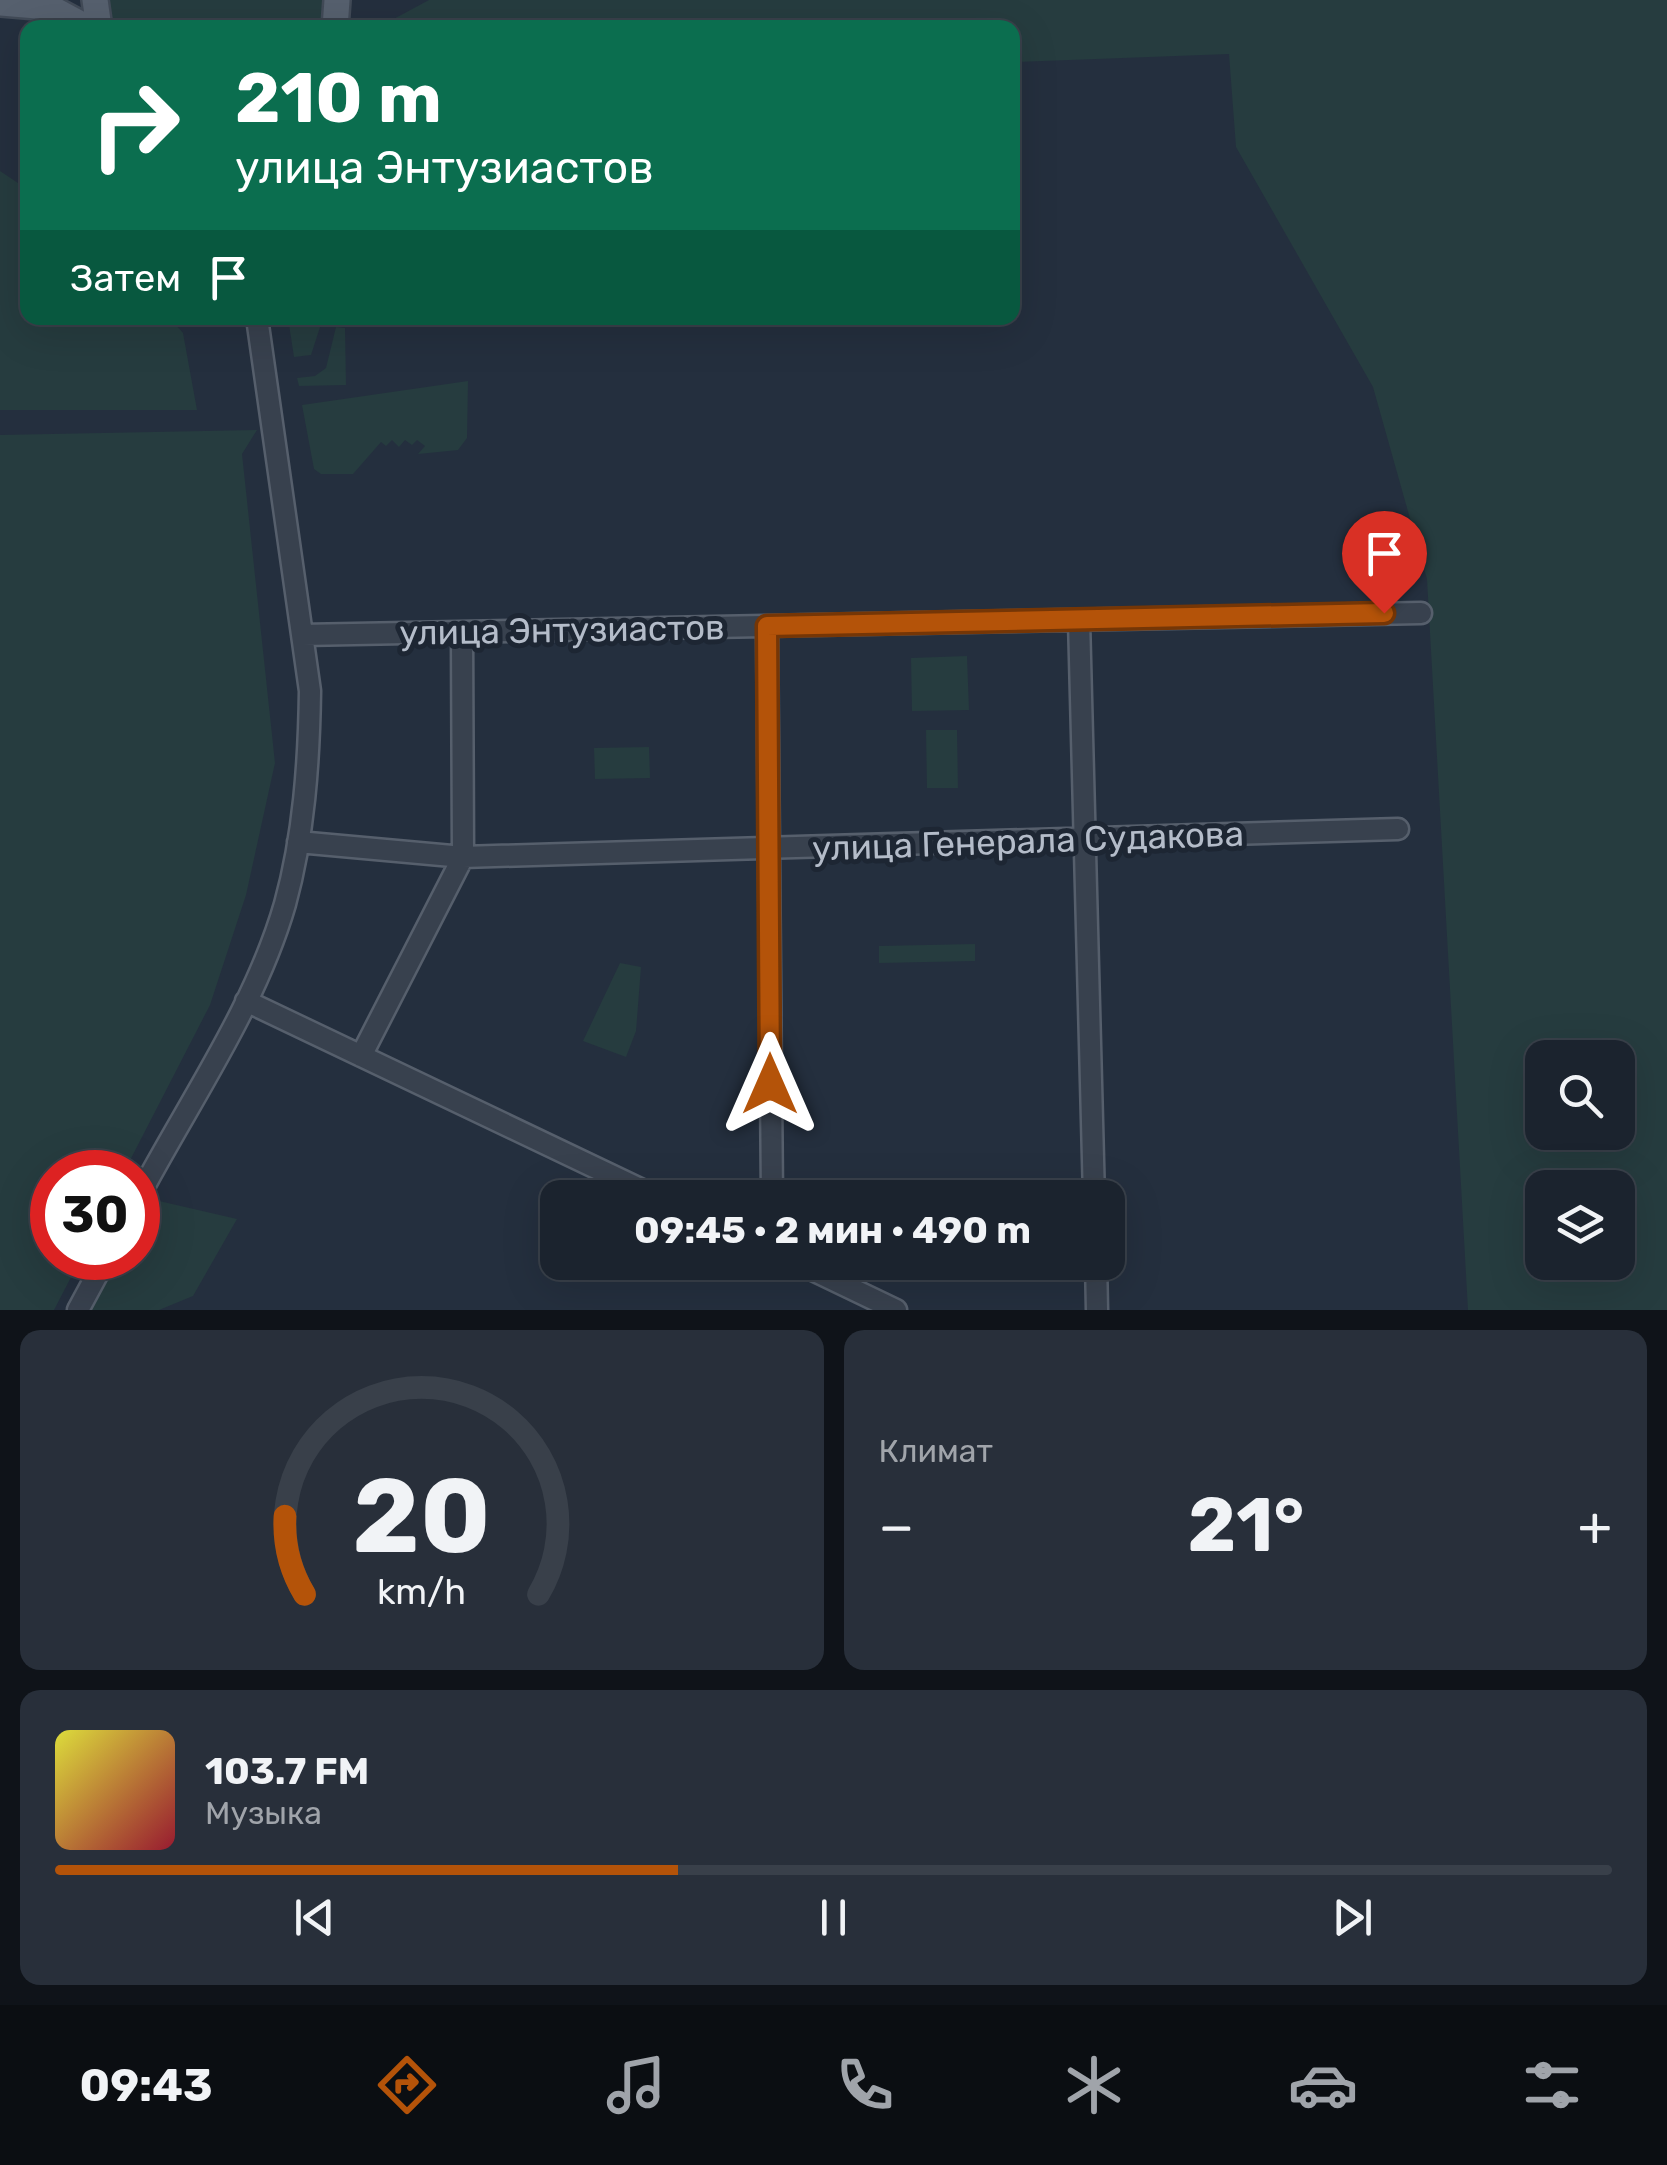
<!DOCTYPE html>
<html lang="ru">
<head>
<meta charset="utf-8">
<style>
	body { margin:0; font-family:Rubik,sans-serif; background:#282f3a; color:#f1f3f6; height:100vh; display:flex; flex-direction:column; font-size:38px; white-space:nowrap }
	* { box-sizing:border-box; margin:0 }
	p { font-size:32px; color:#a0a4aa }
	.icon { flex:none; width:55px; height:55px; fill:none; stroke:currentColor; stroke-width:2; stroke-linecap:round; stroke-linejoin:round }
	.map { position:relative; height:1310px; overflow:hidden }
	.drawer { display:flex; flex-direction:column; gap:20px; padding:20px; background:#0f1319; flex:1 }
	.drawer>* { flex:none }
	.top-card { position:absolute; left:20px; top:20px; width:1000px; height:305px; border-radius:20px; box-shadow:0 10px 40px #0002,0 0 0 2px #39404a; background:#0b6e4f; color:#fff; overflow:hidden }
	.controls { position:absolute; left:1525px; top:1040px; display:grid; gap:20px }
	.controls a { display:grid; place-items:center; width:110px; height:110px; border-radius:20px; background:#1b232e; box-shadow:0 10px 40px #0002,0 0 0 2px #39404a; font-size:50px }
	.speed { position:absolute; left:30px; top:1150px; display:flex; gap:20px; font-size:50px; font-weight:700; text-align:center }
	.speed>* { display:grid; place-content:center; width:130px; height:130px; border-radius:50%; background:#1b232e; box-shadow:0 10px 40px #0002,0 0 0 2px #39404a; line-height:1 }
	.speed .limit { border:15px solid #d22; background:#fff; color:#111 }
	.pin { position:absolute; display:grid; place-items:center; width:85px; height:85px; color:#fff; margin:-102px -42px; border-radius:50% 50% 50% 0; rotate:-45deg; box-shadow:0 0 10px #0007 }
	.pin .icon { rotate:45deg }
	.me { position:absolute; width:110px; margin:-55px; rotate:0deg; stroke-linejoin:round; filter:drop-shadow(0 0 8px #0008) }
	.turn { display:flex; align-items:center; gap:35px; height:210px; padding:0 50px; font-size:45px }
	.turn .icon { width:130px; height:130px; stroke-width:2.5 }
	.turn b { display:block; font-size:70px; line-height:85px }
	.then { display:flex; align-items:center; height:95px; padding:0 50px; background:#0003; gap:20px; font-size:38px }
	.big { font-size:75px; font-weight:700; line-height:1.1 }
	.drawer .widget { flex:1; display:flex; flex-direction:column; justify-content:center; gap:15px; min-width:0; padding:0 35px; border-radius:20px; background:#282f3a }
	.drawer .dial { align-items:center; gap:0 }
	.dial svg { height:260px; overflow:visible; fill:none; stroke:#39404a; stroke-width:7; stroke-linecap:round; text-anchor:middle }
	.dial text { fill:#f1f3f6; stroke:none }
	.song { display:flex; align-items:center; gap:30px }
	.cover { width:120px; height:120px; border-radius:15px; background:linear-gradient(135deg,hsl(60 70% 55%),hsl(350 70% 35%)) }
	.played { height:10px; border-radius:5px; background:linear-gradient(90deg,#b45309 40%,#39404a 40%) }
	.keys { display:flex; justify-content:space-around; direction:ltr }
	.heat { display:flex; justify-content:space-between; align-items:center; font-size:55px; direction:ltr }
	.drawer .tiles { flex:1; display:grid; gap:20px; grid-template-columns:1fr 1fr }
	.widget:last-child { grid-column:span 2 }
	.trip { position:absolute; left:540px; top:1180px; width:585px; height:100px; border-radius:20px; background:#1b232e; box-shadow:0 10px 40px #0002,0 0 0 2px #39404a; font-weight:700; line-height:100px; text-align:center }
	.tabs { display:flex; height:160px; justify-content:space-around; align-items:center; background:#0b0e12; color:#a0a4aa }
	.tabs .icon { width:70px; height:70px }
	.tabs .on { color:#b45309 }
	.tabs b { font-size:45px; color:#f1f3f6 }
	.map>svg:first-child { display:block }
	.green { fill:#263c3f; fill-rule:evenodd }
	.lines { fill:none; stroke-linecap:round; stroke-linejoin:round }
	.minor-casing { stroke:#565f6c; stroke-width:25 }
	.major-casing { stroke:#414a57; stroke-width:30 }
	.minor { stroke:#38414e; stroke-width:20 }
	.major { stroke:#56606e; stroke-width:25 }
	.route-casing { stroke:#753606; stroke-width:25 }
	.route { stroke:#b45309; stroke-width:18 }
	.labels { text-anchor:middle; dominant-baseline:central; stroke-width:10; stroke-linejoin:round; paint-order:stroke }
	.street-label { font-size:35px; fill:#b4bcc9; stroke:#1d2633 }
</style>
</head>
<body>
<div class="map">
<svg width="1667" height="1310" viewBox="0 0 1667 1310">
	<rect width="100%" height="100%" fill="#242f3e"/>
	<!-- green -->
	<path class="green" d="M 105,0 L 326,0 L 322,27 L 109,28 Z
		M 429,0 L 1667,0 L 1667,1310 L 1468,1310 L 1427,579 L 1373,387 L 1236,147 L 1229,54 L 1013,62 L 1012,28 L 377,28 ZM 1542,1058 L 1618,1058 L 1618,1132 L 1542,1132 ZM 1542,1188 L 1618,1188 L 1618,1262 L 1542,1262 Z
		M 0,171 L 27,189 L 28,318 L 170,318 L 183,333 L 197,410 L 0,410 Z
		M 288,318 L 323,318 L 311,355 L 294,357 Z
		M 336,327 L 345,328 L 346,385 L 299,386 L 297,378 L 315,376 L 326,368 Z
		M 468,381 L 467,438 L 458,450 L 418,454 L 425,446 L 417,440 L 412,445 L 405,440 L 399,447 L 392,440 L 386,446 L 381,442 L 353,474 L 321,474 L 314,469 L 302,405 Z
		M 257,430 L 242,454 L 275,763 L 246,895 L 210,1005 L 124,1172 L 52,1172 L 52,1258 L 81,1258 L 54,1310 L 0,1310 L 0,435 Z
		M 967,656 L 969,710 L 912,711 L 911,658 Z
		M 926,730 L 957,730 L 958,788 L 927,788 Z
		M 649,747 L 650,778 L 595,779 L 594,748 Z
		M 975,944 L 975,961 L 879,963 L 879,946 Z
		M 620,963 L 641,967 L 636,1031 L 626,1057 L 583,1041 Z
		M 146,1198 L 237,1219 L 193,1296 L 159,1310 L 86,1310 L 114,1258 L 138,1258 L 138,1214 Z"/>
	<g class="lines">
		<defs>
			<path id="minor" d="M 1079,620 L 1094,1198
				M 767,626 L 772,1198
				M 302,635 L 1421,613
				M 298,842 L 463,857 L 1398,829
				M 246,1001 L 659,1198
				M 361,1056 L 463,857 L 462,632
				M 138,1198 C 188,1103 255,1008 285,904 C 304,835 309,762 310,691 L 257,318
				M 796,1262 L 896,1310
				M 1096,1262 L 1097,1310
				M 78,1310 L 106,1258"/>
			<path id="major" d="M 95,0 L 99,28
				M 0,3 L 49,7 L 88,28
				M 335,28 L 337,0"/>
		</defs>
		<!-- minor casing -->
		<use href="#minor" class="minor-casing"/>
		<!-- major casing -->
		<use href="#major" class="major-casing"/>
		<!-- minor -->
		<use href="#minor" class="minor"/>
		<!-- major -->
		<use href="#major" class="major"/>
	</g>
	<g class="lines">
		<defs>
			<path id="route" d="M 770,1084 L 767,626 L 1384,613"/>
		</defs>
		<!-- route casing -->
		<use href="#route" class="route-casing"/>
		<!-- route -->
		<use href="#route" class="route"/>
	</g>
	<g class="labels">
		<!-- street labels -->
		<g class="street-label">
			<text transform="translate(562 630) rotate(-1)">улица Энтузиастов</text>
			<text transform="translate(1028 841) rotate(-2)">улица Генерала Судакова</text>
		</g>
	</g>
</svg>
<div class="controls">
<a><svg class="icon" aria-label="search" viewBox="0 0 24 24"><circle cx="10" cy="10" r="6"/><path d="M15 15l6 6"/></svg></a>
<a><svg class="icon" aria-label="layers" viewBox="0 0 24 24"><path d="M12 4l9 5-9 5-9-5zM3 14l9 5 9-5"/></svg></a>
</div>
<div class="speed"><div class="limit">30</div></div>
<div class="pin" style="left:1384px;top:613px;background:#d93025"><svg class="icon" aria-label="arrive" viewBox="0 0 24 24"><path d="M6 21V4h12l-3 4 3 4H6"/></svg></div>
<svg class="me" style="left:770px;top:1084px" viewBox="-20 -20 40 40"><path d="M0-17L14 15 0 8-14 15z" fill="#b45309" stroke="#fff" stroke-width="4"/></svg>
<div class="trip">09:45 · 2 мин · 490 m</div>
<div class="top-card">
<div class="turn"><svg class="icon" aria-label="right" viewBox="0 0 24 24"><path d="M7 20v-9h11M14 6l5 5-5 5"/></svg><div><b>210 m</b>улица Энтузиастов</div></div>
<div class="then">Затем<svg class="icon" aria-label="arrive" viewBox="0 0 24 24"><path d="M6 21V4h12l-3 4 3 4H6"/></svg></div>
</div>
</div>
<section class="drawer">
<div class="tiles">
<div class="widget dial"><svg viewBox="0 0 100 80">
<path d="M14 69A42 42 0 1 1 86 69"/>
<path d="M14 69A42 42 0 0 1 8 45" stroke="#b45309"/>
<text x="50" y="56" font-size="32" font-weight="700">20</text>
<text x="50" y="72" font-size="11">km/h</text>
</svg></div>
<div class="widget"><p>Климат</p>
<div class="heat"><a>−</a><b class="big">21°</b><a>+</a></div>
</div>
<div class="widget">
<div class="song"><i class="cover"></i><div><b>103.7 FM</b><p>Музыка</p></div></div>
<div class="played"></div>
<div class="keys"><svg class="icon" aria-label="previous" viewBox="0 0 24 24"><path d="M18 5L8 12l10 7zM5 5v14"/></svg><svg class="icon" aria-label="pause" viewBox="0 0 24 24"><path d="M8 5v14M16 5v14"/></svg><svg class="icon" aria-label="next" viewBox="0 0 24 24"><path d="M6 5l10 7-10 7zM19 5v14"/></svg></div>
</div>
</div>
</section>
<nav class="tabs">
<b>09:43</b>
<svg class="icon on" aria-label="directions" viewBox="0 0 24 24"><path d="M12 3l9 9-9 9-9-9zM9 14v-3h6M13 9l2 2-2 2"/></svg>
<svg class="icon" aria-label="music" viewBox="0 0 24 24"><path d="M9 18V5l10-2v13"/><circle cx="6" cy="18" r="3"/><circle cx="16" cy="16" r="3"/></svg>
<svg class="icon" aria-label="phone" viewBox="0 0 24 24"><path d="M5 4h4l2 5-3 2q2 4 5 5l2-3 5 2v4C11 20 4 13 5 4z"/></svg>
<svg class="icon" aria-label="climate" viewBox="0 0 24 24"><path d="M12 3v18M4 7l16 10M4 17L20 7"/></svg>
<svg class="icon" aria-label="car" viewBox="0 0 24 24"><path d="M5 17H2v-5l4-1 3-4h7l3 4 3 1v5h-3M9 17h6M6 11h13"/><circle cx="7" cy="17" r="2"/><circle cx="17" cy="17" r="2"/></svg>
<svg class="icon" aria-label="filters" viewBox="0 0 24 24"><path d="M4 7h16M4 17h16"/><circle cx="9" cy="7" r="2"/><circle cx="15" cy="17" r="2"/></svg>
</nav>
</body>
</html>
